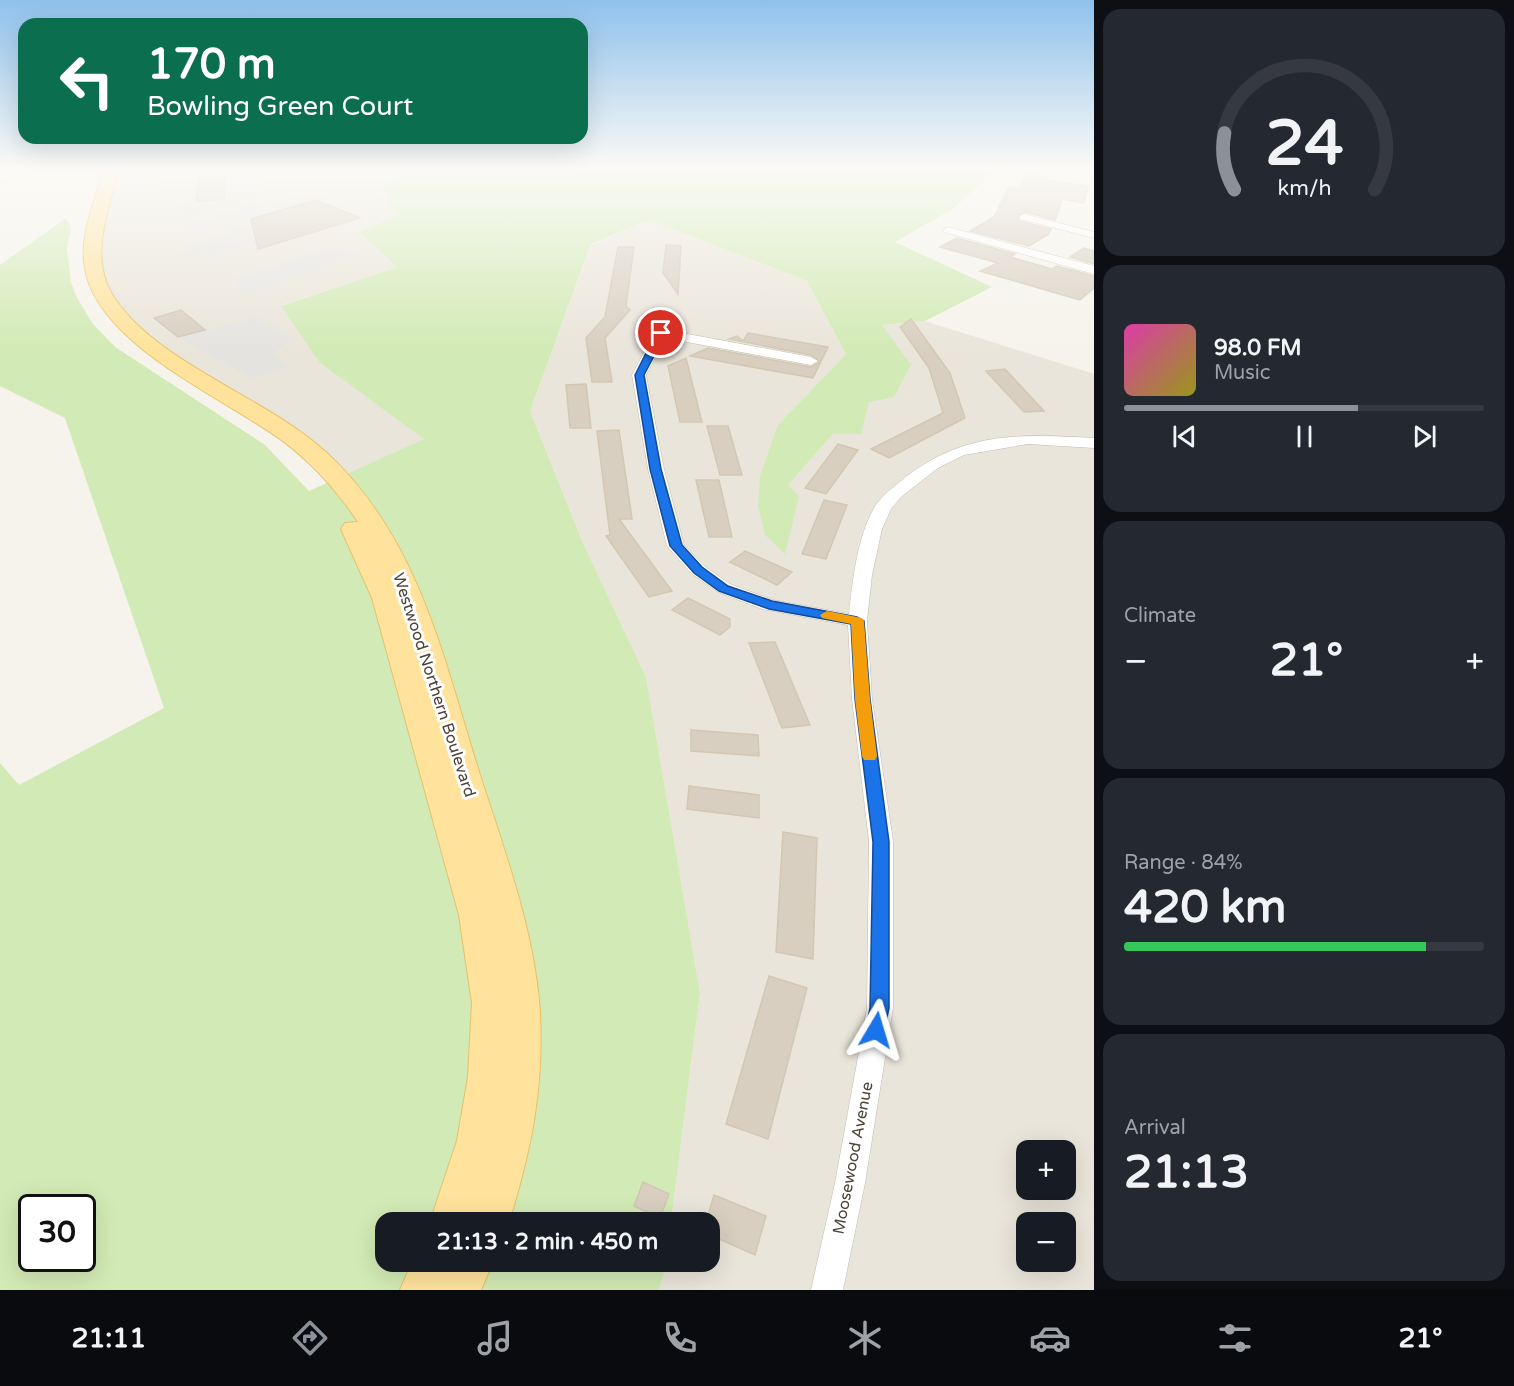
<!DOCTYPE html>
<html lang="en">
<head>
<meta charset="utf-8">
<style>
	body { margin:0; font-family:"Varela Round",sans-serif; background:#242831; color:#f1f3f6; height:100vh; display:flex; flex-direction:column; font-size:22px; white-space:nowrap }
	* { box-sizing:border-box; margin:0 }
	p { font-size:20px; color:#9ea1a6 }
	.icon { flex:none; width:33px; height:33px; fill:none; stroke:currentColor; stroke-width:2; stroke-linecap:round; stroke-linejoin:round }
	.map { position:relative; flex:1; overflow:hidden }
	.sheet { display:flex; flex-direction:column; gap:9px; padding:9px; background:#0d0f14; width:420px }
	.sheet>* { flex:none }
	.banner { position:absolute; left:18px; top:18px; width:570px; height:126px; border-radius:18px; box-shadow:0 6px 24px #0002; background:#0b6e4f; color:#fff; overflow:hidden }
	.buttons { position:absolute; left:1016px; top:1140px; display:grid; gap:12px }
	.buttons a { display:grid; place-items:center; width:60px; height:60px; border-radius:12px; background:#171b24; box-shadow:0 6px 24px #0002; font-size:30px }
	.speed { position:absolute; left:18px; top:1194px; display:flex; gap:12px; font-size:30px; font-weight:700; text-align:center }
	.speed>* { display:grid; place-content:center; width:78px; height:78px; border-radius:50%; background:#171b24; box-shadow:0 6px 24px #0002; line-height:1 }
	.speed .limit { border:3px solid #111; border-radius:9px; background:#fff; color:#111 }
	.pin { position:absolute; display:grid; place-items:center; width:51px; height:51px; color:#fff; margin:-26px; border:3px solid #fff; border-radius:50%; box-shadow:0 2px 6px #0007 }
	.me { position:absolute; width:66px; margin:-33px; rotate:7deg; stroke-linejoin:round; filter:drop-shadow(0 0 4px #0008) }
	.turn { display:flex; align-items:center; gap:21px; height:126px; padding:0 30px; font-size:27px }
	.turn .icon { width:78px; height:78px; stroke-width:2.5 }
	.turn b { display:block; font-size:42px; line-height:51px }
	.big { font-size:45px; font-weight:700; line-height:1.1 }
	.sheet .tile { flex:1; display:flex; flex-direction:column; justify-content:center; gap:9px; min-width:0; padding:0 21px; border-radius:18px; background:#242831 }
	.sheet .dial { align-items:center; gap:0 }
	.dial svg { height:156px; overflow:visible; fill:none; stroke:#363941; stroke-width:7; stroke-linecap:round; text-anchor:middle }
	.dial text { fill:#f1f3f6; stroke:none }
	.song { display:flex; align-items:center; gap:18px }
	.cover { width:72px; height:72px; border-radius:9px; background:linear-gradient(135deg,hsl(320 70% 55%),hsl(60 70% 35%)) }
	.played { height:6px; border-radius:3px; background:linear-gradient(90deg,#8c9099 65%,#363941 65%) }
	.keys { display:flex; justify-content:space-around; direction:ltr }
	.heat { display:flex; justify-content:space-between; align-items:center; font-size:33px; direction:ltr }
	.charge { height:9px; border-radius:4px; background:linear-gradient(90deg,#34c759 84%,#363941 0) }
	.trip { position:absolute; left:375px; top:1212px; width:345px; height:60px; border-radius:18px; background:#171b24; box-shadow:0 6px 24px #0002; font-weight:700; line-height:60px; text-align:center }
	.tabs { display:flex; height:96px; justify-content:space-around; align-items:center; background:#090b0e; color:#9ea1a6 }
	.tabs .icon { width:42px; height:42px }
	.tabs .on { color:#8c9099 }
	.tabs b { font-size:27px; color:#f1f3f6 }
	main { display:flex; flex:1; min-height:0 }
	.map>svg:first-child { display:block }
	.residential { fill:#eae5da; fill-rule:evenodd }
	.green { fill:#d2eab5; fill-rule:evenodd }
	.parking { fill:#e5e3e0 }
	.building { fill:#d8cfc1; stroke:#d3c7b4; stroke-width:1.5 }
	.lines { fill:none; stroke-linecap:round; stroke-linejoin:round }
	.street-casing { stroke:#c2bbae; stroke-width:1 }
	.primary-casing { stroke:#e6c16a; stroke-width:2 }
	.street { fill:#fff; fill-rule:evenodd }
	.primary { fill:#ffe39c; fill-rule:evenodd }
	.route { fill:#1a73e8; stroke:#114b97; stroke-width:1.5 }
	.slow { fill:#f59e0b }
	.labels { text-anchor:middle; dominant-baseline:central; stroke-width:6; stroke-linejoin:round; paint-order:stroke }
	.street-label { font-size:16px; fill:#4b4439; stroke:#fff }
</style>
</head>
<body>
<main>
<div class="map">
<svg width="1094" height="1290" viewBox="0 0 1094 1290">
	<rect width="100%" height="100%" fill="#f6f3ec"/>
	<!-- residential -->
	<path class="residential" d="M 111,169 L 408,169 L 381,187 L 397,216 L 397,267 L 282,305 L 320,363 L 425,439 L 336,479 L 145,340 L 96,280 L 101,205 Z
		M 650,220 L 807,281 L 846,354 L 778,425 L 788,485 L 833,434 L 882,325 L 925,321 L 1094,374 L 1094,1290 L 659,1290 L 667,1262 L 710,1262 L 710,1222 L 671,1222 L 700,993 L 646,677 L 582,541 L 530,411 L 591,245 ZM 1026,1150 L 1065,1150 L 1065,1190 L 1026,1190 ZM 1026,1222 L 1065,1222 L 1065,1262 L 1026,1262 Z"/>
	<!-- green -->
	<path class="green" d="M 408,169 L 996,169 L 954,208 L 895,242 L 992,287 L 925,321 L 882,325 L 911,365 L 894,397 L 869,402 L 861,434 L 833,434 L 788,485 L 799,496 L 785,554 L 765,535 L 758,505 L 760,476 L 778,425 L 846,354 L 807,281 L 650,220 L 591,244 L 530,411 L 582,541 L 646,677 L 700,993 L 671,1222 L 386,1222 L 386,1262 L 667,1262 L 659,1290 L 0,1290 L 0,763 L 19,785 L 164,708 L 65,418 L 0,386 L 0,265 L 66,218 L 71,227 L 67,248 L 71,282 L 76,296 L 93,324 L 115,347 L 265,445 L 309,491 L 424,439 L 320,363 L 281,306 L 397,267 L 360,232 L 397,216 L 381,187 ZM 32,1208 L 82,1208 L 82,1258 L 32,1258 Z"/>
	<!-- parking -->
	<path class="parking" d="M 127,169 L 158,169 L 155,190 L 122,194 Z
		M 262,170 L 263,195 L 219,208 L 180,211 L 180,202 L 223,199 L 225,173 Z
		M 307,194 L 328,202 L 316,208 L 338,217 L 212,256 L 205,253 L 190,257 L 181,255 L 182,250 L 196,243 L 292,214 L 271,204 Z
		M 251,204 L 272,213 L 203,234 L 189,225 Z
		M 333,247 L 356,255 L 248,294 L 238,292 L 236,278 Z
		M 256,317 L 291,337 L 273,355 L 288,367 L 251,378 L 178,337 Z"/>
	<!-- building -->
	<path class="building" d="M 200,169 L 226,169 L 224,199 L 196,201 Z
		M 1027,174 L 1048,177 L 1046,180 L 1089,186 L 1084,203 L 1062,199 L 1055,220 L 1025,212 L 1018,215 L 1019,221 L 1051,229 L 1049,234 L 1029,246 L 970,231 L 994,217 L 1009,187 L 1020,189 Z
		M 316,200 L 360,218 L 258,249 L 251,219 Z
		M 957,238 L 1015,254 L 1010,257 L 1052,269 L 1057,266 L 1094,276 L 1094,288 L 1080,300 L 980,271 L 998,263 L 940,247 Z
		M 666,245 L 681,246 L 678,294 L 663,273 Z
		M 618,247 L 634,247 L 626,306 L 630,310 L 605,338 L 612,382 L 592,382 L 586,338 L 605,317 Z
		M 1084,248 L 1094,251 L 1094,264 L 1070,257 Z
		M 181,310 L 205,330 L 178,337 L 154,318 Z
		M 911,319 L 950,373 L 965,418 L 889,458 L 871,449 L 943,413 L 929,368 L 900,327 Z
		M 748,333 L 828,347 L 813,378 L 690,356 L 708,348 L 811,367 L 820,362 L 811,355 L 729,339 L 737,336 L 743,341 Z
		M 686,358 L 702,422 L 680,422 L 668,366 Z
		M 1005,369 L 1044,411 L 1024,412 L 986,371 Z
		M 586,384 L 591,428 L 570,428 L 566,385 Z
		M 707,426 L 728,426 L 742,475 L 720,475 Z
		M 619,430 L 632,519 L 619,519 L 672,591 L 649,597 L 606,536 L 610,535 L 597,431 Z
		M 838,444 L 858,450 L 826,494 L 805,488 Z
		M 696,480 L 719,480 L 732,537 L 709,537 Z
		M 824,500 L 847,505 L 826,559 L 802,554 Z
		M 745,551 L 792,572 L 777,585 L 730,562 Z
		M 688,598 L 730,619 L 730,627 L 720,635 L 672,610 Z
		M 775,642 L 810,725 L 782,728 L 749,643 Z
		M 691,730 L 758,735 L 759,756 L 691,751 Z
		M 689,786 L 759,795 L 759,818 L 687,809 Z
		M 783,832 L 817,838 L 813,959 L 776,952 Z
		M 769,976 L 807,988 L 768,1139 L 726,1124 Z
		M 643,1182 L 669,1194 L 660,1218 L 634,1206 Z
		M 714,1195 L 766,1216 L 755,1255 L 710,1235 L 710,1222 L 706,1222 Z"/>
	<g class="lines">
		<defs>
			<path id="street" d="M 26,169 L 43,169 L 0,181 L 0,175 Z
				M 1024,214 L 1094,232 L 1094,238 L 1020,219 L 1019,217 Z
				M 948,227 L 1094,266 L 1094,274 L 944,232 L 943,230 Z
				M 661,329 L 811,357 L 818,361 L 811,365 L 665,338 L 646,375 L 664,469 L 684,545 L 704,566 L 730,584 L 773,600 L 849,614 C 853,578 857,539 874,508 C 882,495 896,485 907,476 C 966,431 1024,434 1094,438 L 1094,448 L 1028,444 L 964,455 L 938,468 L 902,496 L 891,509 L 882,529 L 872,575 L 867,621 L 872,699 L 893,841 L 893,1008 L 865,1183 L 843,1290 L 811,1290 L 835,1183 L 867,1008 L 869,841 L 852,699 L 848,625 L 762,609 L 718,592 L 692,574 L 667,546 L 648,469 L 632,375 L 654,333 Z"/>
			<path id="primary" d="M 103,169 L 119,169 C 109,209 89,255 112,294 C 153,362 267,397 327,453 C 422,542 444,663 482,781 C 506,855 535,934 540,1012 C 544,1088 531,1151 509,1222 L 430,1222 L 457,1141 L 468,1077 L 472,1003 L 459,915 L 372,598 L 341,529 L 345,523 L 358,522 C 338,492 313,464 284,442 C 226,398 91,343 84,262 C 81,231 96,199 103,169 Z
				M 412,1262 L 493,1262 L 481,1290 L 400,1290 Z"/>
		</defs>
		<!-- street casing -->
		<use href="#street" class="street-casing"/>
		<!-- primary casing -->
		<use href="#primary" class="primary-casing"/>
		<!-- street -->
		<use href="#street" class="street"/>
		<!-- primary -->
		<use href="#primary" class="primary"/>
	</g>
	<!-- sky -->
	<linearGradient id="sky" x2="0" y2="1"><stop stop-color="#8fc1ec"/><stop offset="0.48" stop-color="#fbfaf6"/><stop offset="1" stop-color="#fbfaf6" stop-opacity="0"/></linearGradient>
	<rect width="1094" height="350" fill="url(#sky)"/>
	<!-- route -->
	<path class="route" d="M 661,330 L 666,333 L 644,375 L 661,469 L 682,545 L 702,567 L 728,586 L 772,601 L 857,617 L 864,621 L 870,699 L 889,842 L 889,1008 L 883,1036 L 876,1039 L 869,1036 L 866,1030 L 870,1008 L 873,842 L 855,699 L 851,624 L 769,609 L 719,591 L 694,573 L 670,546 L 650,469 L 635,375 L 656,333 Z"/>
	<!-- slow -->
	<path class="slow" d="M 827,611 L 862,618 L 864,621 L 870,699 L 877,756 L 875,760 L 864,760 L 862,756 L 855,699 L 851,624 L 822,618 L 820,615 Z"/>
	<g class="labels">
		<!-- street labels -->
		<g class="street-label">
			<text transform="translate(434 685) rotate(72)">Westwood Northern Boulevard</text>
			<text transform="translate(853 1158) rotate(-79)">Moosewood Avenue</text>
		</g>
	</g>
</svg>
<div class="buttons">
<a>+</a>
<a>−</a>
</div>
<div class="speed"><div class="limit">30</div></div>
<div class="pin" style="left:661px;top:333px;background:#d93025"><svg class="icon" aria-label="arrive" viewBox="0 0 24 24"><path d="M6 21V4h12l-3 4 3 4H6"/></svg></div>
<svg class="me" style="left:876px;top:1030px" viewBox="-20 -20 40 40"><path d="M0-17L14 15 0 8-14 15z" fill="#1a73e8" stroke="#fff" stroke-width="4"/></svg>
<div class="trip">21:13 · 2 min · 450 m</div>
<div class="banner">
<div class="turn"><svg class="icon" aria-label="left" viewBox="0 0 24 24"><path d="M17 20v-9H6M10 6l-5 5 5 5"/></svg><div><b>170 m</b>Bowling Green Court</div></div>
</div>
</div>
<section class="sheet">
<div class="tile dial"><svg viewBox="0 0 100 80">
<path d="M14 69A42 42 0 1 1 86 69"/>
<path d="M14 69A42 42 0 0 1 9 40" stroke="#8c9099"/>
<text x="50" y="56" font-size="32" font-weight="700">24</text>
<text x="50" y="72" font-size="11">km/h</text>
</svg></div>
<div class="tile">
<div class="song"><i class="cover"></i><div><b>98.0 FM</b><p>Music</p></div></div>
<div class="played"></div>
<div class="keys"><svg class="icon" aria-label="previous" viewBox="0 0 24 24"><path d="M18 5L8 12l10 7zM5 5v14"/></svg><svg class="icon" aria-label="pause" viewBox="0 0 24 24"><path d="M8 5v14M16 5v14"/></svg><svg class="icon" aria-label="next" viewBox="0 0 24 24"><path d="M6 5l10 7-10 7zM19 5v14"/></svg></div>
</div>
<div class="tile"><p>Climate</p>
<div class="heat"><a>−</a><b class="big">21°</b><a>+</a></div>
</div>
<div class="tile"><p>Range · 84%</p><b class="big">420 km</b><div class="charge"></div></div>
<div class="tile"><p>Arrival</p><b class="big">21:13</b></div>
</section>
</main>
<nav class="tabs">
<b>21:11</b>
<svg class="icon on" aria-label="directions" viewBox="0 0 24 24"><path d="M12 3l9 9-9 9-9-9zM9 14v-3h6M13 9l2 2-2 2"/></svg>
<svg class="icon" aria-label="music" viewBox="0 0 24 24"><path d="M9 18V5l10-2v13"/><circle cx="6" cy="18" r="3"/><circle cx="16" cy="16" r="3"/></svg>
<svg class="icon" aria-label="phone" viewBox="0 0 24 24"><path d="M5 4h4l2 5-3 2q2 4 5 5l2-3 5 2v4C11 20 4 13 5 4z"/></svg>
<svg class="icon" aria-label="climate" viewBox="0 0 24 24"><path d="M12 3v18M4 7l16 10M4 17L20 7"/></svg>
<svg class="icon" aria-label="car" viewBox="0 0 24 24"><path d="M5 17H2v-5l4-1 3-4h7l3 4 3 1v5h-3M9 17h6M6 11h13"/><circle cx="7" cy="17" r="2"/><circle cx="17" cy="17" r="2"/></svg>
<svg class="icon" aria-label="filters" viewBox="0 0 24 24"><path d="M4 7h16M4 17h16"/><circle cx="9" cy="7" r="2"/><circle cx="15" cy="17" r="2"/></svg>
<b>21°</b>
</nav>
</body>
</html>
